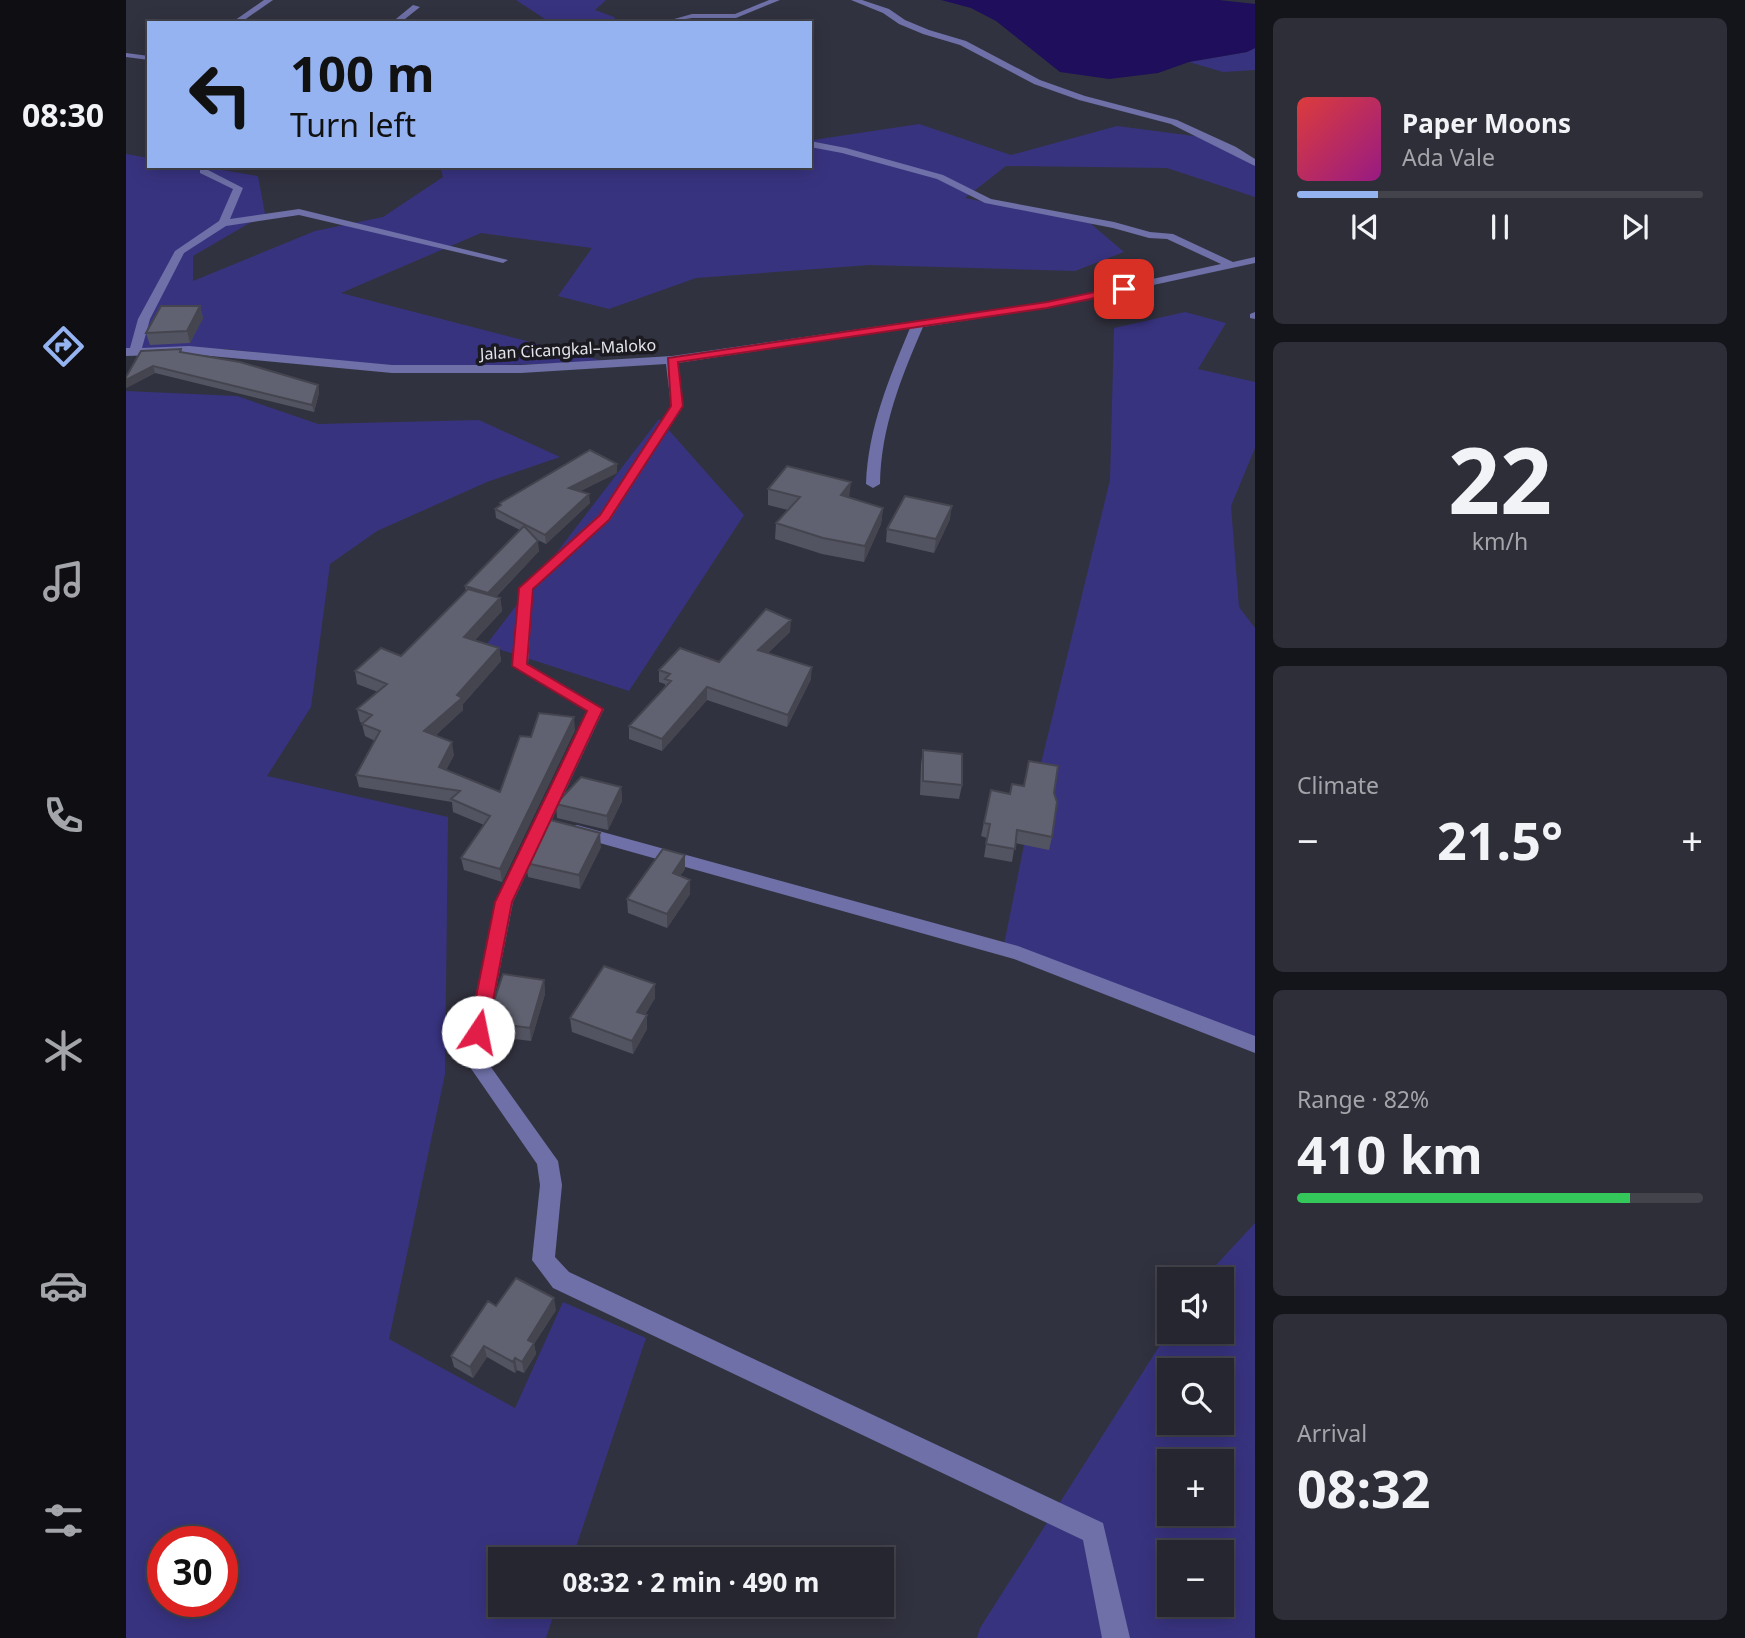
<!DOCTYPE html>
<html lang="en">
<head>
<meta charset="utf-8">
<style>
	body { margin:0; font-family:"Noto Sans",sans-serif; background:#2d2e37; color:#f1f3f6; height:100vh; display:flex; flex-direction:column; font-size:26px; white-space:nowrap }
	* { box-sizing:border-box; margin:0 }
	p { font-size:23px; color:#a3a5aa }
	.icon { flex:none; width:38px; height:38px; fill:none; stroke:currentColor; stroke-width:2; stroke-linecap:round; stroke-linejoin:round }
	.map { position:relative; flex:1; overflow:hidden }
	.drawer { display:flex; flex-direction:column; gap:18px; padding:18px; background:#14151a; width:490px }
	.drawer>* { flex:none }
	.top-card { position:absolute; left:21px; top:21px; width:665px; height:147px; border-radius:0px; box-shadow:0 4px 18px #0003,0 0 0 2px #42434b; background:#95b2f1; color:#111; overflow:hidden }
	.tools { position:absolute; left:1031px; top:1267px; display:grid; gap:14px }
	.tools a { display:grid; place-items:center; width:77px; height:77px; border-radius:0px; background:#25262f; box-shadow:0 4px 18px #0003,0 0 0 2px #42434b; font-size:35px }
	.speed { position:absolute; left:21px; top:1526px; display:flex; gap:14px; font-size:35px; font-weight:700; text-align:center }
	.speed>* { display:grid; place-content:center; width:91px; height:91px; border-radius:50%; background:#25262f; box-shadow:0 4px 18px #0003,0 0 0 2px #42434b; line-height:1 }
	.speed .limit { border:10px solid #d22; background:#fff; color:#111 }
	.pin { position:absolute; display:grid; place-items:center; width:60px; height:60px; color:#fff; margin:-30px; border-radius:14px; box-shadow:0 4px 10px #0006 }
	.me { position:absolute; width:77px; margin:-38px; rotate:11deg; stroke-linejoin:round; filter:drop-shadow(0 0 5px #0008) }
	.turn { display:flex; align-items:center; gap:24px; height:147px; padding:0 28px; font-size:32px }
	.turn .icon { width:91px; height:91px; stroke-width:2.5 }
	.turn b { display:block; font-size:49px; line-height:60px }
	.big { font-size:52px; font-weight:700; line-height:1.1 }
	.drawer .card { flex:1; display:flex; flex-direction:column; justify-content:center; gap:10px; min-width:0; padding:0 24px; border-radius:10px; background:#2d2e37 }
	.drawer .dial { align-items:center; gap:0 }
	.dial b { font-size:91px; line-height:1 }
	.song { display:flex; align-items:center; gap:21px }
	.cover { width:84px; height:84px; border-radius:10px; background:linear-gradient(135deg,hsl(0 70% 55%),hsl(310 70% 35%)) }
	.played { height:7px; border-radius:4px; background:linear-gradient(90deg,#95b2f1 20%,#42434b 20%) }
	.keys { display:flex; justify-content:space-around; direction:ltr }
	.heat { display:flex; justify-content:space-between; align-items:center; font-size:38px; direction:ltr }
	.charge { height:10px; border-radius:5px; background:linear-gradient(90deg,#34c759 82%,#42434b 0) }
	.trip { position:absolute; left:362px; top:1547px; width:406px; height:70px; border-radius:0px; background:#25262f; box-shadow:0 4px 18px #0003,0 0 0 2px #42434b; font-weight:700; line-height:70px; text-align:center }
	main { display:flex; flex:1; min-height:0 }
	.tab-bar { display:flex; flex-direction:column; width:126px; justify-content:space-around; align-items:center; background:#0f0f13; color:#a3a5aa }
	.tab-bar .icon { width:49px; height:49px }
	.tab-bar .selected { color:#95b2f1 }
	.tab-bar b { font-size:32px; color:#f1f3f6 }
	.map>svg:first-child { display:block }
	.green { fill:#38337f; fill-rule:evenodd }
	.water { fill:#1e0e5c }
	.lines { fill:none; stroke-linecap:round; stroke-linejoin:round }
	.minor { fill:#6e70a7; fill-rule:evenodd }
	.wall { fill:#535461 }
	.shaded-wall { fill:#44454f }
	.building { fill:#616271; stroke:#44454f; stroke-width:2 }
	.route { fill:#e11d48; stroke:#92132f; stroke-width:2 }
	.labels { text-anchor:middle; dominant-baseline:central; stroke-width:7; stroke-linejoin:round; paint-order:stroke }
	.far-street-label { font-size:16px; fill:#e3e4ec; stroke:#1a1a20 }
</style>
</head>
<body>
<main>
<nav class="tab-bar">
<b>08:30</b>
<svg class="icon selected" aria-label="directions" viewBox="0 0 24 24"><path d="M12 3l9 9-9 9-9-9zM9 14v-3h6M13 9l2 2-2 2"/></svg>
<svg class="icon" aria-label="music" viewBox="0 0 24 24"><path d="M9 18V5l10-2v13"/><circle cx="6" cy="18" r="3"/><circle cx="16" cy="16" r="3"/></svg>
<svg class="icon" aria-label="phone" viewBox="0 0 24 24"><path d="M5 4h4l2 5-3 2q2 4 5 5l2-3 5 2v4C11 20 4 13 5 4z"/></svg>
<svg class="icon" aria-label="climate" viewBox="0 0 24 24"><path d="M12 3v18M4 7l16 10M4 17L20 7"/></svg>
<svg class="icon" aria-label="car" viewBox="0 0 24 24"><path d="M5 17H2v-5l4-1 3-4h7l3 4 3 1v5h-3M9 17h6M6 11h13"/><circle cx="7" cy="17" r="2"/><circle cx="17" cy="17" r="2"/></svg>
<svg class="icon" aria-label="filters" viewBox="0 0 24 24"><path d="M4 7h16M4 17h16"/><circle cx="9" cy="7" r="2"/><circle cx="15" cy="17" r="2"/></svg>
</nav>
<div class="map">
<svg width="1129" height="1638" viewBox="0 0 1129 1638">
	<rect width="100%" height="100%" fill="#31323f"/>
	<!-- green -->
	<path class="green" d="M 390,0 L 480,0 L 469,10 L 488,17 L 492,23 L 425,23 Z
		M 1129,48 L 1129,70 L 1097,72 L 1063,62 L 1121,52 Z
		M 793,124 L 885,155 L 991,126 L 1083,138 L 1129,162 L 1129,197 L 1041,168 L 880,166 L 839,198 L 964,223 L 998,252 L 949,271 L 743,265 L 570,278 L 483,309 L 432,296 L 466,248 L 355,233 L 215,293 L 481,362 L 268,368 L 100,349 L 0,353 L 0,154 L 23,158 L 23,166 L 74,166 L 132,176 L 139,214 L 67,256 L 67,281 L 189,231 L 257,217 L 317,177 L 314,166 L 621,166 L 634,170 L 640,166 L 684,166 L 684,142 L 687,140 Z
		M 1059,312 L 1100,323 L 1072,369 L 1129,382 L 1129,448 L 1105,506 L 1113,607 L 1129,628 L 1129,1045 L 877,950 L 911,780 L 984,480 L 988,328 Z
		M 0,391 L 111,396 L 192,424 L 353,420 L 434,457 L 361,482 L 251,531 L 204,564 L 185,707 L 141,776 L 322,817 L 319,1074 L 263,1339 L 389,1408 L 437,1302 L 520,1338 L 446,1559 L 374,1559 L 374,1605 L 431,1605 L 420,1638 L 0,1638 ZM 37,1542 L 96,1542 L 96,1601 L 37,1601 Z
		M 533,419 L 618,515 L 503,691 L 360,645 Z
		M 1129,1223 L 1129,1638 L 851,1638 L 854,1628 L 1043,1331 L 1096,1332 L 1096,1279 L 1077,1279 ZM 1043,1370 L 1096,1370 L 1096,1423 L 1043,1423 ZM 1043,1461 L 1096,1461 L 1096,1514 L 1043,1514 ZM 1043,1552 L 1096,1552 L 1096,1605 L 1043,1605 Z"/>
	<!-- water -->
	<path class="water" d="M 815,0 L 1093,0 L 1129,4 L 1129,48 L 1121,52 L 1063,62 L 1032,73 L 983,79 L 934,72 L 870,21 L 845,8 Z"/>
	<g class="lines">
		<!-- minor -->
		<path class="minor" d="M 138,0 L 147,0 L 114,23 L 105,23 Z
			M 643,0 L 654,0 L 610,18 L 566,18 L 534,23 L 566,14 L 609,14 Z
			M 725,0 L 736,0 L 763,9 L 779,20 L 803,30 L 840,41 L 914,80 L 959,96 L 1051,120 L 1110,147 L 1129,159 L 1129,166 L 1045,124 L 953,100 L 908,84 L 834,45 L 797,34 L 773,24 L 757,13 Z
			M 287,5 L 294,7 L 274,23 L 265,23 Z
			M 0,53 L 23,56 L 23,60 L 0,57 Z
			M 684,141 L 720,148 L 817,175 L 865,199 L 988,222 L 1024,232 L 1047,234 L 1107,262 L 1129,257 L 1129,263 L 921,308 L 797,327 C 775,378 755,427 754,484 L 747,488 L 740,484 C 742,428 763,379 784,328 L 552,363 L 557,406 L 484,520 L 407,589 L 402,664 L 478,709 L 387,902 L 357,1056 L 432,1161 L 436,1185 L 429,1257 L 443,1272 L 977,1523 L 1004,1638 L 976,1638 L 957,1540 L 427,1288 L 406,1260 L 414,1185 L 411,1164 L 337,1057 L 369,902 L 461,711 L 386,666 L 393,588 L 474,514 L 545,406 L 540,364 L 395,373 L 266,373 L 63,354 L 0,356 L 0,348 L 4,348 L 12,319 L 49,251 L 93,221 L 107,189 L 74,173 L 74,166 L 84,166 L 82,170 L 117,188 L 104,219 L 173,209 L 382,260 L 377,263 L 173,215 L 100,226 L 58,253 L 24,319 L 16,348 L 63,346 L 266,365 L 395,365 L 546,356 L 921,302 L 1095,264 L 1041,239 L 1023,238 L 987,228 L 859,203 L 811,179 L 716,153 L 684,147 Z
			M 1129,312 L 1129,319 L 1124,318 L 1124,314 Z
			M 451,825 L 892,946 L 1129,1036 L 1129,1053 L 888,959 L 445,835 L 442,831 L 445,827 Z"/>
	</g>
	<!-- wall -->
	<path class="wall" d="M 74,306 L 77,318 L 64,343 L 24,345 L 20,333 Z
		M 55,349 L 56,353 L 192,385 L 193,393 L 188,412 L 29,373 L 0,388 L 0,380 Z
		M 491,473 L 454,491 L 464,503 L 420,544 L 410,539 L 413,551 L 370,597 L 374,598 L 376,611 L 348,641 L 373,648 L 375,661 L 337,704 L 337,710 L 309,736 L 328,755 L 320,770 L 374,792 L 405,737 L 449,730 L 376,882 L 338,870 L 335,858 L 358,825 L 327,812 L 326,802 L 233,787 L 230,775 L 249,741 L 239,736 L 236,724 L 237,723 L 234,722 L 231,709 L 252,692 L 231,684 L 229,671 L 275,656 L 340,591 L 339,586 L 394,530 L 370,518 L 369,509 L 375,506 L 374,503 Z
		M 642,489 L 723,498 L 757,508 L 755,524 L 738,562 L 696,554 L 649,539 L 650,523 L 662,510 L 642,505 Z
		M 824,519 L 808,553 L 760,542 L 761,529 Z
		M 664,632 L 642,653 L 685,679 L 661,727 L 581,700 L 536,751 L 503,739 L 503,726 L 539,687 L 539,684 L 533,682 L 533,670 L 593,662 Z
		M 797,750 L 836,785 L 833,799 L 794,795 L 795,764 Z
		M 903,761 L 928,793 L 926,837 L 923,850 L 889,843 L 886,862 L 858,857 L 861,838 L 855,836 L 865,790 L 884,794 L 898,786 Z
		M 495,787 L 496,801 L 482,830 L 431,818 L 430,804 Z
		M 475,847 L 454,889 L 402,877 L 400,863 Z
		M 559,869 L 554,876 L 564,894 L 541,928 L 502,913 L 501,899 Z
		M 418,980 L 419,994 L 405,1041 L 364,1036 L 361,1022 Z
		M 529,984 L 529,998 L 519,1015 L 521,1015 L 521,1029 L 507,1054 L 446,1032 L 444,1018 Z
		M 370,1306 L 430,1310 L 408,1344 L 410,1354 L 398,1373 L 391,1370 L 389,1373 L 361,1357 L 347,1378 L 328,1367 L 325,1356 Z"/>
	<!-- shaded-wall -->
	<path class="shaded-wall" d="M 74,306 L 77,318 L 64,343 L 61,331 Z
		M 27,366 L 29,373 L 0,388 L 0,380 Z
		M 192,385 L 193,393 L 188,412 L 186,405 Z
		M 491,464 L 491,473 L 443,497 L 443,488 Z
		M 725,482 L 723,498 L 715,495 Z
		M 463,494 L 464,503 L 420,544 L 419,535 Z
		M 826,506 L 824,519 L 808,553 L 810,539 Z
		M 757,508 L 755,524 L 738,562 L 739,546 Z
		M 412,541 L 413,551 L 364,603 L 362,593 Z
		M 374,598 L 376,611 L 340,650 L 338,637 Z
		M 665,620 L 664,632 L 632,662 L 632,650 Z
		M 373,648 L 375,661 L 337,704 L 337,710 L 300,744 L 298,731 Z
		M 686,667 L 685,679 L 661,727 L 662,715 Z
		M 581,687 L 581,700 L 536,751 L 536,739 Z
		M 448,717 L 449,730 L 376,882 L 374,869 Z
		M 326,742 L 328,755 L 315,779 L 313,767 Z
		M 495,787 L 496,801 L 482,830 L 481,816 Z
		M 474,833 L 475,847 L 454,889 L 453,875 Z
		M 559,855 L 559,869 L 547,886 L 547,873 Z
		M 564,880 L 564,894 L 541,928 L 541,914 Z
		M 418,980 L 419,994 L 405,1041 L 404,1028 Z
		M 529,984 L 529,998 L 512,1026 L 511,1012 Z
		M 521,1015 L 521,1029 L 507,1054 L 506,1041 Z
		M 428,1298 L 430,1310 L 408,1344 L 410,1354 L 398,1373 L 396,1362 L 402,1340 Z
		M 358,1346 L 361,1357 L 347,1378 L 344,1367 Z
		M 389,1358 L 391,1370 L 389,1373 L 387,1362 Z"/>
	<!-- building -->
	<path class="building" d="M 35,306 L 74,306 L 61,331 L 20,333 Z
		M 55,349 L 54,352 L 114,362 L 192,385 L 186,405 L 27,366 L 0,380 L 0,377 L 15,351 Z
		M 464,450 L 491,464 L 443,488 L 463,494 L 419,535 L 369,509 L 375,505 L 374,503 Z
		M 661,466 L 725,482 L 715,495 L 757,508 L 739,546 L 697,538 L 650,523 L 674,497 L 642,489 Z
		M 779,496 L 826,506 L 810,539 L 761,529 Z
		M 398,526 L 412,541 L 362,593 L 339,586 Z
		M 342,589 L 374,598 L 338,637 L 373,648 L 331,695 L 336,698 L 298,731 L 326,742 L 313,767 L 374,792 L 394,736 L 405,737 L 413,713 L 448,717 L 374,869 L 335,858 L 364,816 L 325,799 L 334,791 L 230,775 L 254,731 L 236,724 L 246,715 L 231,709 L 261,684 L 229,671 L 255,648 L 275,656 Z
		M 640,609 L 665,620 L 632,650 L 686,667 L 662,715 L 581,687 L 536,739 L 503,726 L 545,681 L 539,679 L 544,674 L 533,670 L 554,648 L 593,662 Z
		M 797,750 L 836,754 L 836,785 L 797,781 Z
		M 903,761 L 932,766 L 928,793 L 931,802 L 926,837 L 891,830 L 889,849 L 860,844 L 864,824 L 858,823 L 865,790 L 884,794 L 886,784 L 898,786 Z
		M 455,777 L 495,787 L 481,816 L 430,804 Z
		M 421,819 L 474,833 L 453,875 L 400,863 Z
		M 537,849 L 559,855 L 547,873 L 564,880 L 541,914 L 501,899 Z
		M 478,966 L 529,984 L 511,1012 L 521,1015 L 506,1041 L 444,1018 Z
		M 377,974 L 418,980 L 404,1028 L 361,1022 Z
		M 390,1278 L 428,1298 L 402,1340 L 408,1343 L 396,1362 L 389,1358 L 387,1362 L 358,1346 L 344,1367 L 325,1356 L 362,1301 L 370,1306 Z"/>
	<!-- route -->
	<path class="route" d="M 998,286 L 1003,289 L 1002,291 L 921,308 L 552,362 L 557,406 L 483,520 L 407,589 L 401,664 L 477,709 L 386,902 L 361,1032 L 359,1037 L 352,1039 L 346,1037 L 343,1032 L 369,902 L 461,711 L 386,666 L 393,588 L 474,515 L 545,406 L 542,358 L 921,302 Z"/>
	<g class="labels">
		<!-- far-street labels -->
		<g class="far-street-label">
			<text transform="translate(442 349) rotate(-3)">Jalan Cicangkal–Maloko</text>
		</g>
	</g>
</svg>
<div class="tools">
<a><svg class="icon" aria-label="sound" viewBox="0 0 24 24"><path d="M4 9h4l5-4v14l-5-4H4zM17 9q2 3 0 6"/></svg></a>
<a><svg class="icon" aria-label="search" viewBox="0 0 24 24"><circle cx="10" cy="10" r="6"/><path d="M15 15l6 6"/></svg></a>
<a>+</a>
<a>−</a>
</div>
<div class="speed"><div class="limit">30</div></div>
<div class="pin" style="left:998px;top:289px;background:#d93025"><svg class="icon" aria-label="arrive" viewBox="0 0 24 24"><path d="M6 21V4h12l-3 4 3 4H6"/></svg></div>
<svg class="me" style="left:352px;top:1032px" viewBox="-20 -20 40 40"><circle r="19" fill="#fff"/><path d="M0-13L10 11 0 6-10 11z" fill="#e11d48"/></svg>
<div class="trip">08:32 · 2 min · 490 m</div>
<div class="top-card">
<div class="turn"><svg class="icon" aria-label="left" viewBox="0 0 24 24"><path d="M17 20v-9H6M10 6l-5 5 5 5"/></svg><div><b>100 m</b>Turn left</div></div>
</div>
</div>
<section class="drawer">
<div class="card">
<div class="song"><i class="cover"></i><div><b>Paper Moons</b><p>Ada Vale</p></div></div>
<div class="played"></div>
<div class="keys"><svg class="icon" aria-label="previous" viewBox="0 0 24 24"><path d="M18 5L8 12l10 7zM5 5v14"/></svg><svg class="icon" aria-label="pause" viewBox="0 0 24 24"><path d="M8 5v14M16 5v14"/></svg><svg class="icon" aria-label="next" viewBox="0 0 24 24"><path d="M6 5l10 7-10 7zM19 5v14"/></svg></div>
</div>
<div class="card dial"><b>22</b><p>km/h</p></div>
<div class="card"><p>Climate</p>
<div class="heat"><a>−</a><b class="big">21.5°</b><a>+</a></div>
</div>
<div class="card"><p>Range · 82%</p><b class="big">410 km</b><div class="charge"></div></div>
<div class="card"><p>Arrival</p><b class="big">08:32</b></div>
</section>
</main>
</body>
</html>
